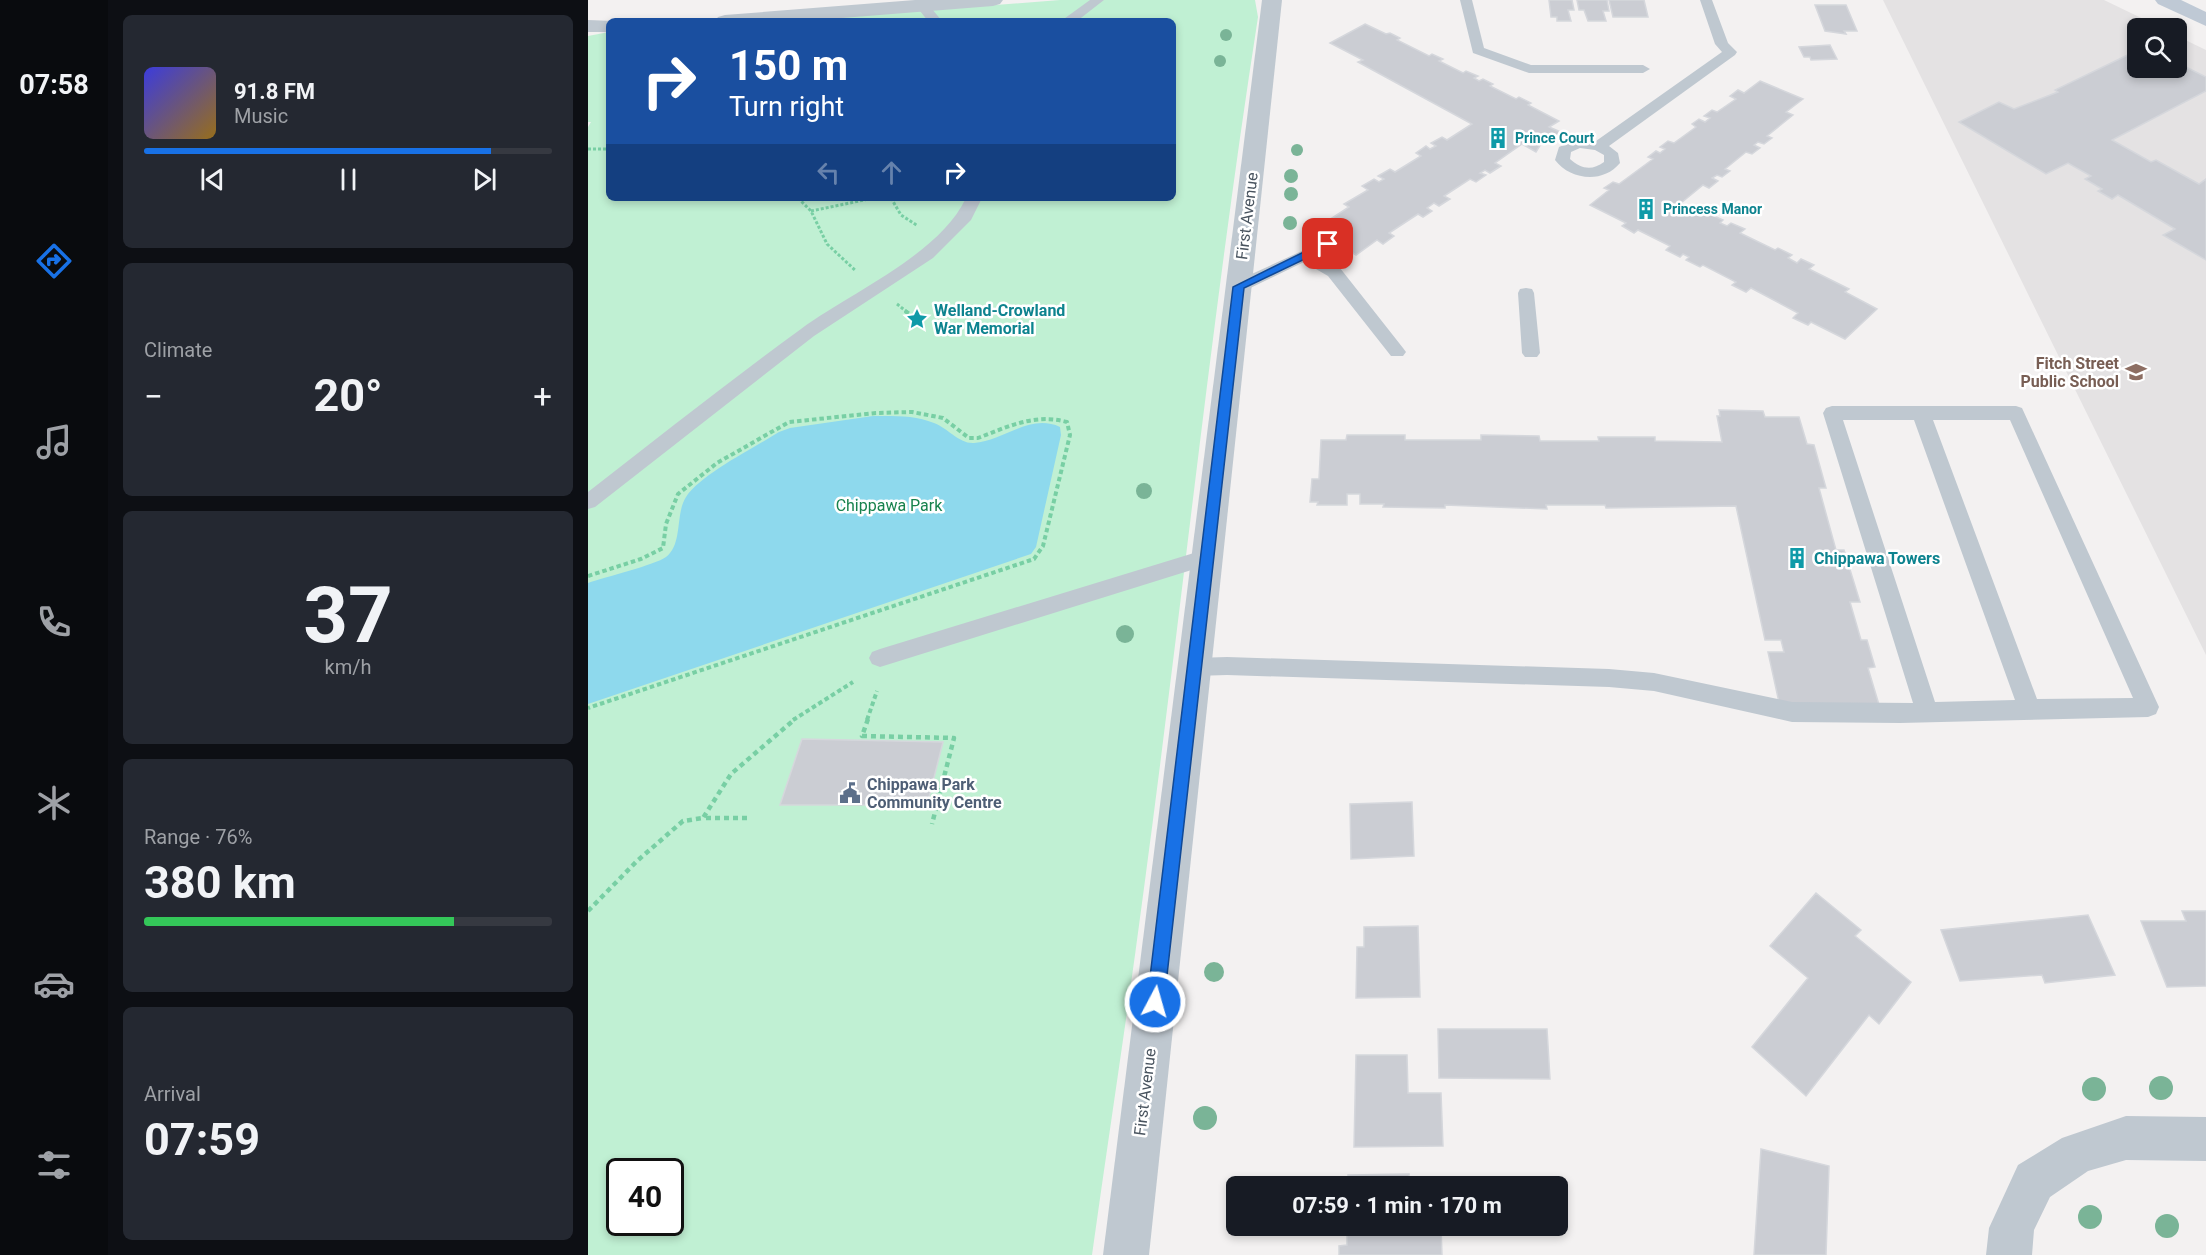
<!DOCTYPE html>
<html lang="en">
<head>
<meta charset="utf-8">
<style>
	body { margin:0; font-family:Roboto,sans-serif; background:#242831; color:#f1f3f6; height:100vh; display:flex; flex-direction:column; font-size:22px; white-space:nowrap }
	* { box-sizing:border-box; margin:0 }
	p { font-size:20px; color:#9ea1a6 }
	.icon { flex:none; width:33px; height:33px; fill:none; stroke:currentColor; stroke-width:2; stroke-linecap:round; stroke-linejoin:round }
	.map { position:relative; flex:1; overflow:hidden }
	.panel { display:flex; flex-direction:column; gap:15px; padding:15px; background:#0d0f14; width:480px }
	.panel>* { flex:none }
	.hud { position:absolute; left:18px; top:18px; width:570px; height:183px; border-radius:9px; box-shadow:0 3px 9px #0003; background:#1a4fa0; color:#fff; overflow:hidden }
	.fabs { position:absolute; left:1539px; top:18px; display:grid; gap:12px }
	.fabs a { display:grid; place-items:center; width:60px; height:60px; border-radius:9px; background:#171b24; box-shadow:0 3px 9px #0003; font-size:30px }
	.speed { position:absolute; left:18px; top:1158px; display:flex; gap:12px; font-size:30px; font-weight:700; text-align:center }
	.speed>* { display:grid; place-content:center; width:78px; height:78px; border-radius:50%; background:#171b24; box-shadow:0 3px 9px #0003; line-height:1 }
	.speed .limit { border:3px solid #111; border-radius:9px; background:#fff; color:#111 }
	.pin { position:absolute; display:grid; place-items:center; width:51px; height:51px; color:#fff; margin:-26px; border-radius:12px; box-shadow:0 3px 9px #0006 }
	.me { position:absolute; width:66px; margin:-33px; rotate:6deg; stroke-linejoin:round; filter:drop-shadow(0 0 4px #0008) }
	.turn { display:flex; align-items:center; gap:21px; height:126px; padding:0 24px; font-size:27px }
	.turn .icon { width:78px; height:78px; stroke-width:2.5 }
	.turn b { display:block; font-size:42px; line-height:51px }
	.lanes { display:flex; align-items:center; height:57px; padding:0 24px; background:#0003; justify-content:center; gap:30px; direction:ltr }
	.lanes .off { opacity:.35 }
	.big { font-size:45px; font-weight:700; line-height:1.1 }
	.panel .card { flex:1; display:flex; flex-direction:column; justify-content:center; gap:9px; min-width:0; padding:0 21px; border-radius:9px; background:#242831 }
	.panel .dial { align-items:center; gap:0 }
	.dial b { font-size:78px; line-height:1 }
	.song { display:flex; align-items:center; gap:18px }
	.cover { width:72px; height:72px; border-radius:9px; background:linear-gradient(135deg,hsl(240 70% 55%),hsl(40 70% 35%)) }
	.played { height:6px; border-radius:3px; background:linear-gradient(90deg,#1871e6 85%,#363941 85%) }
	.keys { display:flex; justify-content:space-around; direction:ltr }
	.heat { display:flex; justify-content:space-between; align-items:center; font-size:33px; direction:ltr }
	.charge { height:9px; border-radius:4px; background:linear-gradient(90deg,#34c759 76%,#363941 0) }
	.trip { position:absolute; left:638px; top:1176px; width:342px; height:60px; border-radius:9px; background:#171b24; box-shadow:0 3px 9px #0003; font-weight:700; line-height:60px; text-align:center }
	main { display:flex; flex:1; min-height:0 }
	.menu { display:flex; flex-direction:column; width:108px; justify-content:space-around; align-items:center; background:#090b0e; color:#9ea1a6 }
	.menu .icon { width:42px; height:42px }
	.menu .active { color:#1871e6 }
	.menu b { font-size:27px; color:#f1f3f6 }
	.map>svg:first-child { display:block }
	.education { fill:#e4e2e3 }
	.green { fill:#c0f0d3; fill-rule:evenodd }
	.water { fill:#8ed9ed }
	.building { fill:#cbcdd3; stroke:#d5d7dc; stroke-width:1.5 }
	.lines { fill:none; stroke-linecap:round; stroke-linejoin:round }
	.path-far2 { stroke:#78cfa4; stroke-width:3; stroke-dasharray:3 2; stroke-linecap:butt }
	.path-far1 { stroke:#78cfa4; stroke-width:4; stroke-dasharray:4.5 3; stroke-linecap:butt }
	.path { stroke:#78cfa4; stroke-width:4.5; stroke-dasharray:5 4; stroke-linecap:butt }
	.service { fill:#bfc8d0; fill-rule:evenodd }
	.minor { fill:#bfc8d0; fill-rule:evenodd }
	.tertiary { fill:#bfc8d0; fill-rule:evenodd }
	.secondary { fill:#bfc9d5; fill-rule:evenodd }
	.tree { fill:#7ab497 }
	.route { fill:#1871e6; stroke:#104996; stroke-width:1.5 }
	.labels { text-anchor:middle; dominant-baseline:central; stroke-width:5; stroke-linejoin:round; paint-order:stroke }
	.far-culture-label { font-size:14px; font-weight:bold; fill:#0d838f; stroke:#fff; text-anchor:start }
	.street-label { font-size:16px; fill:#49545f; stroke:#fff }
	.culture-label { font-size:16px; font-weight:bold; fill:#0d838f; stroke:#fff; text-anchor:start }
	.education-label { font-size:16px; font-weight:bold; fill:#785e54; stroke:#fff; text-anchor:end }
	.park-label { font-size:16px; fill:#17824d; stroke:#fff }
	.service-label { font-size:16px; font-weight:bold; fill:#4e5e75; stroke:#fff; text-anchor:start }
</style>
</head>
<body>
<main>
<nav class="menu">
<b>07:58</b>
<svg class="icon active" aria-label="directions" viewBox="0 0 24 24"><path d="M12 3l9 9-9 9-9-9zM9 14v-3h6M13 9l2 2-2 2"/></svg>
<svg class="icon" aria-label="music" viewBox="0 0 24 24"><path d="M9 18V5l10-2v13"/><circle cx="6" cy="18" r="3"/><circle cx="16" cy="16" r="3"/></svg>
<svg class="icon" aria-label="phone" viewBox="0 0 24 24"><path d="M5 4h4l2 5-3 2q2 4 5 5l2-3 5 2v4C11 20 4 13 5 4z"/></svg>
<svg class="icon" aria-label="climate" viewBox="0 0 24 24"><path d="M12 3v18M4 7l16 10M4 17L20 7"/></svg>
<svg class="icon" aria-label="car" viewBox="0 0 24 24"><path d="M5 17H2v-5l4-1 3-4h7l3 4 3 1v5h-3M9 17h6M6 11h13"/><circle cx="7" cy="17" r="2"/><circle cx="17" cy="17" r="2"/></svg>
<svg class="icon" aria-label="filters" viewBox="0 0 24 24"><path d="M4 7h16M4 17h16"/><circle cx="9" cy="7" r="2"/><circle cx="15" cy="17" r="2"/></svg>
</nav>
<section class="panel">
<div class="card">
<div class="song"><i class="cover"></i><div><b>91.8 FM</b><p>Music</p></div></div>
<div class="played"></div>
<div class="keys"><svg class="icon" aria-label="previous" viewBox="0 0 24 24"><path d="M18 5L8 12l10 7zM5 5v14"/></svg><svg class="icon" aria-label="pause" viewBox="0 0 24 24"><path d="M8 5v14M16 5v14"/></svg><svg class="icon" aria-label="next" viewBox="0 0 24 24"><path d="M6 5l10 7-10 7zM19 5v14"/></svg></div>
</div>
<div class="card"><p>Climate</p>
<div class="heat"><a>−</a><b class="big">20°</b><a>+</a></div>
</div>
<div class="card dial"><b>37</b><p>km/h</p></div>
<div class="card"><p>Range · 76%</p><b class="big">380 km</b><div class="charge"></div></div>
<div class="card"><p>Arrival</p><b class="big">07:59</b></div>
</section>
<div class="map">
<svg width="1618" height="1255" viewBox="0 0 1618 1255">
	<rect width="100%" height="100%" fill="#f3f1f1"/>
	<!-- education -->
	<path class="education" d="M 1295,0 L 1516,0 L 1574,28 L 1550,28 L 1550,68 L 1588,68 L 1589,36 L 1618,50 L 1618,655 Z"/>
	<!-- green -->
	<path class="green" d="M 472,0 L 667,0 L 670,17 C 625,306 595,598 556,888 C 540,1011 521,1133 504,1255 L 0,1255 L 0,127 L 3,122 L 0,122 L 0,36 L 21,32 L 21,198 L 585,198 L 585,21 L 203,21 ZM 32,1172 L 82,1172 L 82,1222 L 32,1222 Z"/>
	<!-- water -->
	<path class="water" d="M 285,416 C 305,416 327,415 346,423 C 360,428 371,444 386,443 C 415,441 442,413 472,427 L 473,435 L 448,547 L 443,554 L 0,704 L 0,583 C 17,577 67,565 78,557 C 95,544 87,514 98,497 C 113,474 166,448 191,432 L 202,428 Z"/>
	<!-- building -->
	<path class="building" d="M 961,0 L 984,0 L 986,10 L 980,10 L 983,21 L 969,21 L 969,17 L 963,17 Z
		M 989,0 L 1019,0 L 1021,11 L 1015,11 L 1018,21 L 1000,21 L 996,10 L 991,10 Z
		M 1021,0 L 1056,0 L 1060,17 L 1025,17 Z
		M 1227,5 L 1258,5 L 1269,31 L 1256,31 L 1258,34 L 1237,31 Z
		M 777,24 L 798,34 L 802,33 L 812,38 L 809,40 L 841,56 L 844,54 L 855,59 L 851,61 L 875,73 L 878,71 L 890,76 L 886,78 L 891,81 L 895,79 L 905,84 L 902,86 L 928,99 L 931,97 L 943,103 L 940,105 L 971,121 L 961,127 L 975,133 L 956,139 L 948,152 L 934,144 L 907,163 L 913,166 L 902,173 L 897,170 L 892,173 L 898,175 L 888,182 L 882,179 L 856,196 L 862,199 L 851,206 L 846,203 L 839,208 L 844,211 L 835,217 L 830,214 L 801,233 L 806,236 L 795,244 L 789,240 L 768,255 L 727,229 L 761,207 L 756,204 L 780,190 L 774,186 L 786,179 L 791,182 L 796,179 L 790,176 L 802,169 L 807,172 L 833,156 L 828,153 L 838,146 L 842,149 L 848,146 L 843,143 L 854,137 L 859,140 L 884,124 L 770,62 L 775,60 L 742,43 Z
		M 1242,45 L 1249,59 L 1223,60 L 1222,57 L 1216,57 L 1211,47 Z
		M 1550,50 L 1550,68 L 1588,68 L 1588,62 L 1618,77 L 1618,91 L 1524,140 L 1563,162 L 1568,160 L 1611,184 L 1618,179 L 1618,260 L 1575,235 L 1587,229 L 1530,195 L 1524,199 L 1510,191 L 1514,189 L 1497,179 L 1503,176 L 1480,163 L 1458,174 L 1371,122 L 1411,102 L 1426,109 L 1470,92 L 1467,90 Z
		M 1172,81 L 1215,99 L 1198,112 L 1205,115 L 1179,136 L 1184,138 L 1176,144 L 1170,142 L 1166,145 L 1172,148 L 1164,154 L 1158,152 L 1137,169 L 1142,171 L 1134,177 L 1129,175 L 1124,178 L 1130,181 L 1121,188 L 1115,185 L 1093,203 L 1119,216 L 1122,214 L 1135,220 L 1132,223 L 1139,226 L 1143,223 L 1157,229 L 1152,233 L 1187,250 L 1190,248 L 1204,255 L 1200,258 L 1209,263 L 1213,259 L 1226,265 L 1221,269 L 1261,289 L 1257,292 L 1289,309 L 1257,339 L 1223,322 L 1220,325 L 1205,318 L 1210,313 L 1163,288 L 1158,292 L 1144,285 L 1148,282 L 1115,265 L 1112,267 L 1098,260 L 1101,257 L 1095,254 L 1092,257 L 1078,250 L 1082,246 L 1050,230 L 1046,233 L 1034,226 L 1038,223 L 1002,205 L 1021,190 L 1016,188 L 1025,182 L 1031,184 L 1065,159 L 1060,157 L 1068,151 L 1072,153 L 1077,149 L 1072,147 L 1080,141 L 1086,143 L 1108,127 L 1104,124 L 1111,119 L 1117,122 L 1122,118 L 1116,116 L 1124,110 L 1129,112 L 1148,99 L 1142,96 L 1150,90 L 1156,93 Z
		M 1131,410 L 1175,411 L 1177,417 L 1211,417 L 1219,444 L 1226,445 L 1238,488 L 1231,488 L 1248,550 L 1256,550 L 1272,602 L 1262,602 L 1273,640 L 1279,640 L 1287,667 L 1280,668 L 1292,708 L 1192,707 L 1180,652 L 1196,652 L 1193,640 L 1177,640 L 1148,506 L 1018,508 L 1017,505 L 958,505 L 959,509 L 857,505 L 857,508 L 795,507 L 796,504 L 772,504 L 772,494 L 759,494 L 759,505 L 729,505 L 730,502 L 722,502 L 724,479 L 731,479 L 733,440 L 758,440 L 759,435 L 817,435 L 817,440 L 893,440 L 893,435 L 951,436 L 952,441 L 1011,441 L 1010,437 L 1067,437 L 1067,441 L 1134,442 L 1129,416 L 1132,416 Z
		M 214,739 L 355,742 L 339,805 L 192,805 Z
		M 824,802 L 826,856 L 763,859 L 762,804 Z
		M 1228,893 L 1273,930 L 1267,936 L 1323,982 L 1291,1024 L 1281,1015 L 1218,1096 L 1164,1047 L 1220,978 L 1182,946 Z
		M 1594,911 L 1618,911 L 1618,986 L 1579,987 L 1553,921 L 1598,921 Z
		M 1500,915 L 1527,975 L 1457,983 L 1454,975 L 1372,981 L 1353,930 Z
		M 830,926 L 832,997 L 768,998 L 769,947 L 776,947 L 776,927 Z
		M 850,1029 L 959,1029 L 962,1079 L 851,1078 Z
		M 768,1055 L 819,1055 L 820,1093 L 853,1093 L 855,1146 L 766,1147 Z
		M 1173,1149 L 1241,1166 L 1238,1255 L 1166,1255 Z
		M 821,1174 L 821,1186 L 760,1186 L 760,1175 Z
		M 759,1226 L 853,1226 L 854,1255 L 751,1255 L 751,1246 L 759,1245 Z"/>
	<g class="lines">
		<!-- path-far2 -->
		<path class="path-far2" d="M 0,149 L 21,149
			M 210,198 L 223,211 L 239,244 L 268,271
			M 303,198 L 313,215 L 330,226
			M 223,211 L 286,198
			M 309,304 L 319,312"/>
		<!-- path-far1 -->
		<path class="path-far1" d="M 317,311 L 323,315
			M 0,576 L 53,559 L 75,548 L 78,524 L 90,494 L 129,463 L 201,422 L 288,413 L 324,412 L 355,418 L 381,438 L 390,438 C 419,427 447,413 479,422 L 482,435 L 455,546 L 446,559 L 0,708
			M 205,720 L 265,682
			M 279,720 L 289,691"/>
		<!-- path -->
		<path class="path" d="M 280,719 L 274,736 L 366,738 L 344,824
			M 159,818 L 115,818 L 143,774 L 207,719
			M 0,911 L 49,861 L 95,821 L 115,818"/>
		<!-- service -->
		<path class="service" d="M 502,0 L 516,0 L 489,21 L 473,21 Z
			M 872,0 L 884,0 L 896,48 L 943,65 L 1055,65 L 1062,69 L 1055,73 L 941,73 L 885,53 Z
			M 1112,0 L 1124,0 L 1140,43 L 1149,52 L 1147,55 L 1021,146 L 1030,153 L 1032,163 C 1015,184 982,180 967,160 L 971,147 L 988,140 L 1008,141 L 1134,52 L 1127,44 ZM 992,148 L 1007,150 L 1016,155 L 1016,162 C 1004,171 993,169 982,159 L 983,152 Z
			M 334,2 L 339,3 L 354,21 L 340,21 L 328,6 Z
			M 378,198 L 394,198 L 383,220 L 345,258 L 226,336 L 7,507 L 0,509 L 0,492 C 71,437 141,381 213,329 C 263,292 351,255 378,198 Z
			M 740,239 L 748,244 L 746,248 L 729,256 L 752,268 L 815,348 L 818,352 L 815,356 L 803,356 L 740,276 L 716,262 L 656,291 L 644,291 L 642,287 L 644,283 Z
			M 938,288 L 944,289 L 946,293 L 952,353 L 949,357 L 937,357 L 934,353 L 930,293 L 932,289 Z
			M 1244,406 L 1428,406 L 1434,408 L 1571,707 L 1568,714 L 1560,717 L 1312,723 L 1204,722 L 1066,691 L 1021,687 L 639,675 L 607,676 L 599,673 L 596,667 L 599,661 L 607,658 L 639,657 L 1021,669 L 1066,673 L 1204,702 L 1325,703 L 1235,413 L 1238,408 ZM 1255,420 L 1326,420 L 1427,700 L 1347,702 ZM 1345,420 L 1422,420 L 1545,698 L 1449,699 Z
			M 619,549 L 626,551 L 629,557 L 626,563 L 292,667 L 284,664 L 281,658 L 284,652 L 292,649 Z"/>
		<!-- minor -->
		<path class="minor" d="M 327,0 L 415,0 L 412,4 L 405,6 L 216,21 L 127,21 L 130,17 L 137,15 Z
			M 0,20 L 26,21 L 21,21 L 21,32 L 0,32 Z
			M 1538,1116 L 1618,1117 L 1618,1161 L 1538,1160 L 1500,1171 L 1462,1197 L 1446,1230 L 1444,1255 L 1398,1255 L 1401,1228 L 1430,1165 L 1474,1138 Z"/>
		<!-- tertiary -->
		<path class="tertiary" d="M 674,0 L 694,0 L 561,1255 L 515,1255 Z"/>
		<!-- secondary -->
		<path class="secondary" d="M 1567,0 L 1593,0 L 1618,12 L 1618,26 L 1570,4 Z"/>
	</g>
	<!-- trees -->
	<g class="tree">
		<circle cx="638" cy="35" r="6"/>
		<circle cx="632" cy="61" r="6"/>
		<circle cx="709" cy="150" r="6"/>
		<circle cx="703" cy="176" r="7"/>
		<circle cx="703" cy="194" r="7"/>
		<circle cx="702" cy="223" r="7"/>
		<circle cx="556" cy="491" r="8"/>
		<circle cx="537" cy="634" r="9"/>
		<circle cx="626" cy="972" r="10"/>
		<circle cx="1573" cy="1088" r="12"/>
		<circle cx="1506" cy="1089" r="12"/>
		<circle cx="617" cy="1118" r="12"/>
		<circle cx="1502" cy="1217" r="12"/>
		<circle cx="1579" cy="1226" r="12"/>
	</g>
	<!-- route -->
	<path class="route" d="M 740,240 L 746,244 L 744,246 L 656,288 L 576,1002 L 573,1008 L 567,1010 L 562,1008 L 559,1002 L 645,287 Z"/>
	<!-- icons -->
	<defs>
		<symbol id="building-bare" viewBox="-9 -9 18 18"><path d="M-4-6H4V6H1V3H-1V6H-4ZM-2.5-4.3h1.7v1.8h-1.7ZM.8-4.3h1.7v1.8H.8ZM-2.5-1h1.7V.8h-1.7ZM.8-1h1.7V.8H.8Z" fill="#0f9aa8" stroke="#fff" stroke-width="2.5" paint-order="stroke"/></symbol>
		<symbol id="sight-bare" viewBox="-9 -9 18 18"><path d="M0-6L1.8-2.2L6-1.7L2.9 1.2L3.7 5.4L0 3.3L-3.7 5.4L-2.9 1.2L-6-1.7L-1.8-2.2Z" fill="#0f9aa8" stroke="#fff" stroke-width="2.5" paint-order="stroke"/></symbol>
		<symbol id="school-bare" viewBox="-9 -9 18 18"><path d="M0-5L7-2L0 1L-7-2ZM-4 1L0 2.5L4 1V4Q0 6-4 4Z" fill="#8d6e63" stroke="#fff" stroke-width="2.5" paint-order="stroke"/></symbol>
		<symbol id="civic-bare" viewBox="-9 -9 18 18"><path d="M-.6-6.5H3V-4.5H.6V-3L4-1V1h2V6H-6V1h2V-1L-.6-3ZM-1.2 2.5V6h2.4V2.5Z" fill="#5c6f8a" stroke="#fff" stroke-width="2.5" paint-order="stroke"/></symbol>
	</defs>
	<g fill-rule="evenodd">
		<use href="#building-bare" x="895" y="123" width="30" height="30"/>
		<use href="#building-bare" x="1043" y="194" width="30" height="30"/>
		<use href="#sight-bare" x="314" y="304" width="30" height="30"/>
		<use href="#school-bare" x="1533" y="357" width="30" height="30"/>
		<use href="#building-bare" x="1194" y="543" width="30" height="30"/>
		<use href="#civic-bare" x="247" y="778" width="30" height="30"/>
	</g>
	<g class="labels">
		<!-- far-culture labels -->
		<g class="far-culture-label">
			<text x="927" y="138">Prince Court</text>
			<text x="1075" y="209">Princess Manor</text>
		</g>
		<!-- street labels -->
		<g class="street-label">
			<text transform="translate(659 216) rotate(-83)">First Avenue</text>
			<text transform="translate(557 1092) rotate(-83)">First Avenue</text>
		</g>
		<!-- culture labels -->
		<g class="culture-label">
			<text x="346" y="310">Welland-Crowland<tspan x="346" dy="18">War Memorial</tspan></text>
			<text x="1226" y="558">Chippawa Towers</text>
		</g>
		<!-- education labels -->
		<g class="education-label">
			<text x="1531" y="363">Fitch Street<tspan x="1531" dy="18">Public School</tspan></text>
		</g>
		<!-- park labels -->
		<g class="park-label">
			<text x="301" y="505">Chippawa Park</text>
		</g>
		<!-- service labels -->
		<g class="service-label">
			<text x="279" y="784">Chippawa Park<tspan x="279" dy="18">Community Centre</tspan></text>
		</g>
	</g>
</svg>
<div class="fabs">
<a><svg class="icon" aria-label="search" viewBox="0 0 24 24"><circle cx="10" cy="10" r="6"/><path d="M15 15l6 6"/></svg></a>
</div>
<div class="speed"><div class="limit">40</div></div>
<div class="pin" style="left:740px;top:244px;background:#d93025"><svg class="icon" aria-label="arrive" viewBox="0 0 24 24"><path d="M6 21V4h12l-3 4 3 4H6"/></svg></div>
<svg class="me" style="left:567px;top:1002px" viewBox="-20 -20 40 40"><circle r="17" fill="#1871e6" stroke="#fff" stroke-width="3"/><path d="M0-11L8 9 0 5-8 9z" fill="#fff"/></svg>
<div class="trip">07:59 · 1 min · 170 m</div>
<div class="hud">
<div class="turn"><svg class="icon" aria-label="right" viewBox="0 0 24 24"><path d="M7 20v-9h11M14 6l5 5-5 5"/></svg><div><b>150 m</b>Turn right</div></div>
<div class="lanes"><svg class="icon off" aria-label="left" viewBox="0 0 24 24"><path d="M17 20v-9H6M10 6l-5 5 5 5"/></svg><svg class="icon off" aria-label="ahead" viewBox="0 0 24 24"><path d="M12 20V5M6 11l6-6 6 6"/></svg><svg class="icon" aria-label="right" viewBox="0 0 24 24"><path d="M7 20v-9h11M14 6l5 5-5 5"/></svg></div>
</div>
</div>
</main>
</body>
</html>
